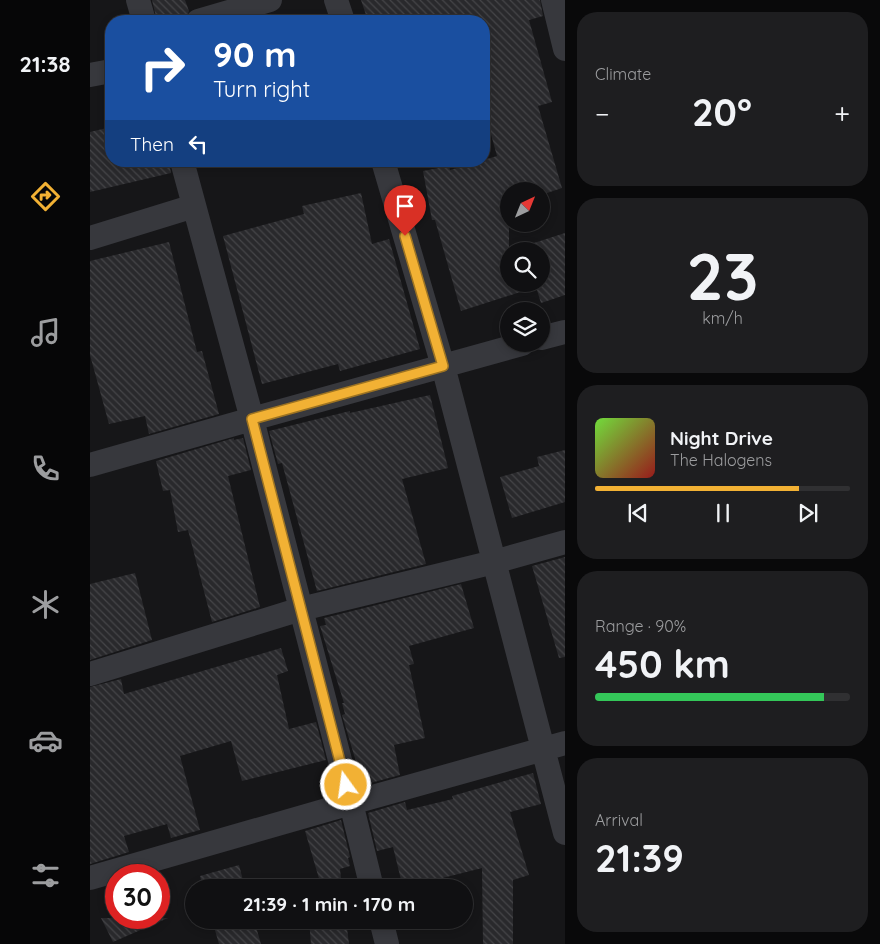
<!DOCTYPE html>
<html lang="en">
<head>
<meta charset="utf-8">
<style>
	body { margin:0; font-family:Quicksand,sans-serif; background:#1e1e20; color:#f1f3f6; height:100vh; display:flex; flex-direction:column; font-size:19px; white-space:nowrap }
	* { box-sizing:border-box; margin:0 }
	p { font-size:16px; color:#9c9d9f }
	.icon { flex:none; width:28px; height:28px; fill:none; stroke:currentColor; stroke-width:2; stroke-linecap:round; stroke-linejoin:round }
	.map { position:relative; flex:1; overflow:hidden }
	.sheet { display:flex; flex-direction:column; gap:12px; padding:12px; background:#09090a; width:315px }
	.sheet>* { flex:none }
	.hud { position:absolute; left:15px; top:15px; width:385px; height:152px; border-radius:20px; box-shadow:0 2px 8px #0003,0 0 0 1px #303032; background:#1a4fa0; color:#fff; overflow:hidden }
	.needle { width:32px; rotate:43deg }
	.fabs { position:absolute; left:410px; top:182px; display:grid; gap:10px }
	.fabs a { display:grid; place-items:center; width:50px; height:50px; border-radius:50%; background:#101012; box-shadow:0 2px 8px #0003,0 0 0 1px #303032; font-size:25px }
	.speed { position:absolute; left:15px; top:864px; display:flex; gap:10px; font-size:25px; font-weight:700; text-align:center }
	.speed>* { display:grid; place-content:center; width:65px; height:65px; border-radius:50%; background:#101012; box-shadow:0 2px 8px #0003,0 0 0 1px #303032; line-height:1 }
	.speed .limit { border:8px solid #d22; background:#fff; color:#111 }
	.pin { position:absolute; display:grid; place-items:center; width:42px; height:42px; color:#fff; margin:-51px -21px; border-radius:50% 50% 50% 0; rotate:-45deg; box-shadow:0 0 5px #0007 }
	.pin .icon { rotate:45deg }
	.me { position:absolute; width:55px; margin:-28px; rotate:346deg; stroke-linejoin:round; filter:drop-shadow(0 0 4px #0008) }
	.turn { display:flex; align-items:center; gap:18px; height:105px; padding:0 25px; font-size:22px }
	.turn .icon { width:65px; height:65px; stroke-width:2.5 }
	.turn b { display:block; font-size:35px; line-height:42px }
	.then { display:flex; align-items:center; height:48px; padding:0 25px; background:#0003; gap:10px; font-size:19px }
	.big { font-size:38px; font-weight:800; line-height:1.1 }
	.sheet .card { flex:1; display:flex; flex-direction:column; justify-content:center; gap:8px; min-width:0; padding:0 18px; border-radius:20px; background:#1e1e20 }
	.sheet .dial { align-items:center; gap:0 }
	.dial b { font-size:65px; line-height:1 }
	.song { display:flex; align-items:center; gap:15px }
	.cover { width:60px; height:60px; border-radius:8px; background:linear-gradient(135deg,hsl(100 70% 55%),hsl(0 70% 35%)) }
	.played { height:5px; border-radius:2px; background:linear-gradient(90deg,#f2b134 80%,#303032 80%) }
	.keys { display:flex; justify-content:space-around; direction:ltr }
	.heat { display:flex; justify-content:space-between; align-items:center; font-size:28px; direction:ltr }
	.charge { height:8px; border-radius:4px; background:linear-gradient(90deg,#34c759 90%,#303032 0) }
	.trip { position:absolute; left:95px; top:879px; width:288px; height:50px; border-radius:25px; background:#101012; box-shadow:0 2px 8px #0003,0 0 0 1px #303032; font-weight:800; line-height:50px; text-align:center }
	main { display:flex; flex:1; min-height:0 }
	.tabs { display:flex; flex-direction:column; width:90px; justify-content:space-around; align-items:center; background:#060607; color:#9c9d9f }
	.tabs .icon { width:35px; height:35px }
	.tabs .current { color:#f2b134 }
	.tabs b { font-size:22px; color:#f1f3f6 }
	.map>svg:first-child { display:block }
	.building { fill:url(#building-back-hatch) }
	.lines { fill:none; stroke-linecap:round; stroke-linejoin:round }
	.minor { stroke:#37383d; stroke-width:24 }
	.route-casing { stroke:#9d7322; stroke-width:12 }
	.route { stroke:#f2b134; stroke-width:9 }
</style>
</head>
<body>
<main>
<nav class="tabs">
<b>21:38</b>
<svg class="icon current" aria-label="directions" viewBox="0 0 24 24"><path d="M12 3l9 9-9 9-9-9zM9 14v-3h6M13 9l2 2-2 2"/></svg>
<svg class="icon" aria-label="music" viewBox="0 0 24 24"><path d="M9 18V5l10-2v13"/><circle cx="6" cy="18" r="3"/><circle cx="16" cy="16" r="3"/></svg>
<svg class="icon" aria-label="phone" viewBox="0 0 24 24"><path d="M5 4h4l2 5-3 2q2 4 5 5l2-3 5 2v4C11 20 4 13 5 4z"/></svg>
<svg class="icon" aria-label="climate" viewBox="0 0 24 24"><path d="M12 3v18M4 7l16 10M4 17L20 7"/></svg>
<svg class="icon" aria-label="car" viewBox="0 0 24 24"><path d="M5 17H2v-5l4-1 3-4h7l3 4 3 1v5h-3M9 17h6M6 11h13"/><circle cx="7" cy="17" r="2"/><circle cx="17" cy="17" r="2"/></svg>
<svg class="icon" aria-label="filters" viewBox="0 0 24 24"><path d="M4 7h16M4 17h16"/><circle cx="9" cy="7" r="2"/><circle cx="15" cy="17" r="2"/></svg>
</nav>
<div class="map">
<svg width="475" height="944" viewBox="0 0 475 944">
	<defs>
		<pattern id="building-back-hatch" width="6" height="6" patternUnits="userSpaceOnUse" patternTransform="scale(1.25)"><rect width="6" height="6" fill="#29292c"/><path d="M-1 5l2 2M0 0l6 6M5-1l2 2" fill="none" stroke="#454548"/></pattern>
	</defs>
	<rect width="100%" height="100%" fill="#161618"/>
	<!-- building -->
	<path class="building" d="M 62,0 L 95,0 L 99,11 L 95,21 L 67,21 Z
		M 271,0 L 450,0 L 453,16 L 439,20 L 462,102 L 448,106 L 472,188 L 451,195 L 451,191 L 419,191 L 419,284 L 451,284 L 451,251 L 419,251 L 475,233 L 475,295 L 451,303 L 446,287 L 371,311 L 345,220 L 342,220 L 333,171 L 359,166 L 360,170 L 407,156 L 394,109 L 394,21 L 278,21 Z
		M 21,127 L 21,161 L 79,161 L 81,173 L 0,192 L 0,132 Z
		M 271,193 L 282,244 L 299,239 L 330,349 L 250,371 L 248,364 L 172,384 L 133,236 L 214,214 L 212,206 Z
		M 79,242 L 107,352 L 112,351 L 129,414 L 59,434 L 55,416 L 19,424 L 0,355 L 0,261 Z
		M 340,395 L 358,468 L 312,479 L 336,564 L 227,591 L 192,463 L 188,464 L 179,431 L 260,411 L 260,413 Z
		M 144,438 L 144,440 L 153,438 L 161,470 L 138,476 L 170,607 L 122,622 L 98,530 L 88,532 L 80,490 L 73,491 L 66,461 Z
		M 475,450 L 475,502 L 422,518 L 410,477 L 449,466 L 447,457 Z
		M 475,557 L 475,657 L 469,658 L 442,566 Z
		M 45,573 L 62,640 L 0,660 L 0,584 Z
		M 371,584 L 384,628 L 319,646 L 324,664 L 319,665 L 335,738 L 304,745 L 310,775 L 273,785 L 252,715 L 255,714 L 252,703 L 254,703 L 230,626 L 236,625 L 234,618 Z
		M 191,648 L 198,671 L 187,675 L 199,729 L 226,722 L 236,760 L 152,781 L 141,741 L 90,756 L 110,830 L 81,838 L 77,824 L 34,836 L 39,852 L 0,864 L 0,687 L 31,679 L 34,694 Z
		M 443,773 L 451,804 L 420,812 L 439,875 L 423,880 L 423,944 L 393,944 L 392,868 L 313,888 L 303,847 L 287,851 L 278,813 L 315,802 L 317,810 L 363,799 L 362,796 Z
		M 251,820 L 260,857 L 258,858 L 260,866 L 250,869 L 252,888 L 215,888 L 215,884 L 230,882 L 215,831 Z
		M 149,865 L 155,888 L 113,888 L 110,876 Z
		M 11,918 L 78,918 L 23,942 Z
		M 122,920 L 164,920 L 171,944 L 129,944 Z
		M 219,920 L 256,920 L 259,944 L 221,944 Z"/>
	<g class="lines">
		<!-- minor -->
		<path class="minor" d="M 48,0 L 54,21
			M 246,0 L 253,21
			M 463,0 L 475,49
			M 108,21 L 180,0
			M 0,75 L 21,71
			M 92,161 L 162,419 L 432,344
			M 293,161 L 353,366 L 475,833
			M 0,238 L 104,206
			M 451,338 L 475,332
			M 0,465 L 162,419 L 261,803 L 0,878
			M 0,674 L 211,609 L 404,562 L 475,542
			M 282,888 L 261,803 L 475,743
			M 291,920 L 297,944"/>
	</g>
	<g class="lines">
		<defs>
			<path id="route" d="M 256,785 L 162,419 L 353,366 L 315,236"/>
		</defs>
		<!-- route casing -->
		<use href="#route" class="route-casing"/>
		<!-- route -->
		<use href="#route" class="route"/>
	</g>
</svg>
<div class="fabs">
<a><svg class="needle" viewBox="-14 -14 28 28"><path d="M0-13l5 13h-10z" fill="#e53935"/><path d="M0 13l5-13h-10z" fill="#9c9d9f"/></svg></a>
<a><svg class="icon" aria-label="search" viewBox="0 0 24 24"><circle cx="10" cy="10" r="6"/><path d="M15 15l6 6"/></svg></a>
<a><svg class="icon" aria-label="layers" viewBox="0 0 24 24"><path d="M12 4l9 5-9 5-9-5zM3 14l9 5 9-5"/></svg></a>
</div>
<div class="speed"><div class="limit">30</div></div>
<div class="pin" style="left:315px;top:236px;background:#d93025"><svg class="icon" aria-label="arrive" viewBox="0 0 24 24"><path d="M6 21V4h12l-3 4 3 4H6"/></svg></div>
<svg class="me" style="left:256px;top:785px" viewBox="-20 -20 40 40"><circle r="17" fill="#f2b134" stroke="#fff" stroke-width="3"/><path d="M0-11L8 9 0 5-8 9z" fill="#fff"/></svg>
<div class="trip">21:39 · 1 min · 170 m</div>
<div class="hud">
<div class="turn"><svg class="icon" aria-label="right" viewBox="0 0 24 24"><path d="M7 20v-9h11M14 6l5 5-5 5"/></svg><div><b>90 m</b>Turn right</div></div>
<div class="then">Then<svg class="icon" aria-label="left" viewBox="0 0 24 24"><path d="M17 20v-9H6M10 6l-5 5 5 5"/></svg></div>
</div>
</div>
<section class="sheet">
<div class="card"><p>Climate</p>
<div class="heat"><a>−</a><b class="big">20°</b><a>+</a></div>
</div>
<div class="card dial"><b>23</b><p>km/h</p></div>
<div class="card">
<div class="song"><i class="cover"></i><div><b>Night Drive</b><p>The Halogens</p></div></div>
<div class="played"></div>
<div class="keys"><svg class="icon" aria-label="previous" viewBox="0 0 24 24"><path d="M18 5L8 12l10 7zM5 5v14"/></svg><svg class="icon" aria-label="pause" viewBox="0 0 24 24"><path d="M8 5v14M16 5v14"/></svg><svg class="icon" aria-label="next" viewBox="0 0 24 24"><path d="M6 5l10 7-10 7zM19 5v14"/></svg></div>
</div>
<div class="card"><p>Range · 90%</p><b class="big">450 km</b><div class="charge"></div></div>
<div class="card"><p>Arrival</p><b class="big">21:39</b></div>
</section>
</main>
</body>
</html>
